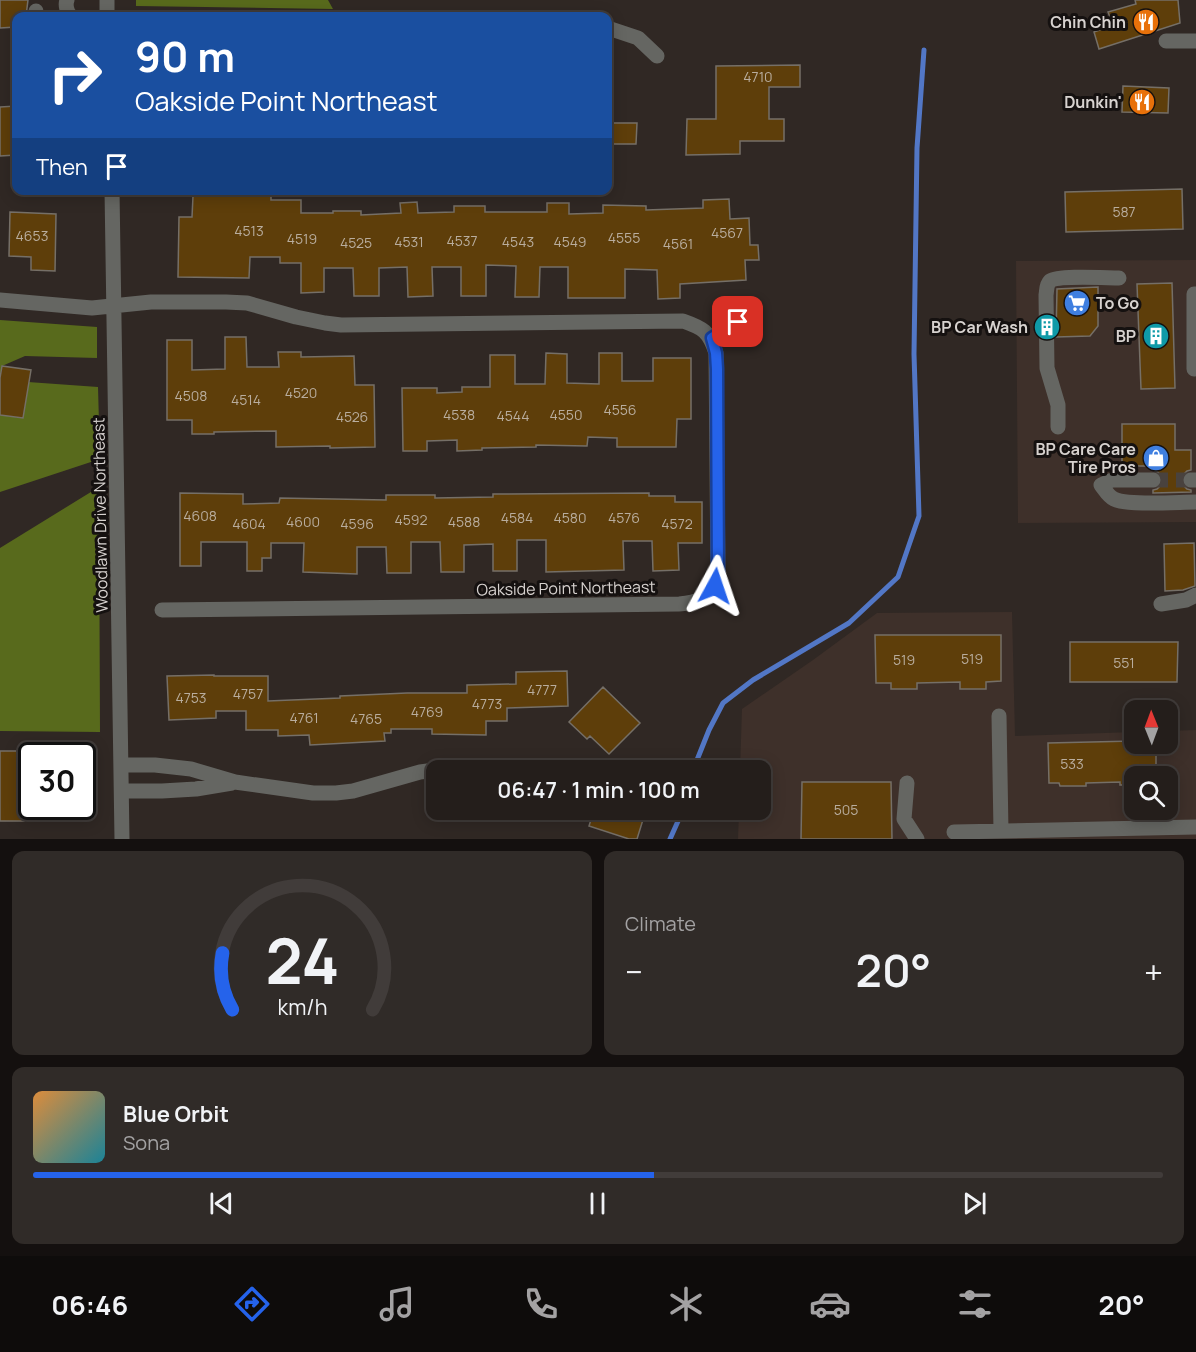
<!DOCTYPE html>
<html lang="en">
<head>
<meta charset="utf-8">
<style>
	body { margin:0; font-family:Manrope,sans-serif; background:#302b28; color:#f1f3f6; height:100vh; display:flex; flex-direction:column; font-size:22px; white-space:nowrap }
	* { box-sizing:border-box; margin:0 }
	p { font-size:20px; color:#a3a2a3 }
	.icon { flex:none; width:33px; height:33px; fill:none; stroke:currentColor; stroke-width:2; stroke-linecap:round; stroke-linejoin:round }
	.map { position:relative; height:839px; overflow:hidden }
	.panel { display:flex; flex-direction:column; gap:12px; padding:12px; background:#14100f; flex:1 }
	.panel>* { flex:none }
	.banner { position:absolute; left:12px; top:12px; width:600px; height:183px; border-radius:12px; box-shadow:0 3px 15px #0003,0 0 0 2px #413c3a; background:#1a4fa0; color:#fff; overflow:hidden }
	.needle { width:39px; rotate:359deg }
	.controls { position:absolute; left:1124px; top:700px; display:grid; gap:12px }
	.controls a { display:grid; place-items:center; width:54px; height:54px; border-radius:12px; background:#241e1b; box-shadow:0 3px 15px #0003,0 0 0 2px #413c3a; font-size:30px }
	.speed { position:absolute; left:18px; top:742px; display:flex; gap:12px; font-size:30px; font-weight:700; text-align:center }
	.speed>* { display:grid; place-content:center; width:78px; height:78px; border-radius:50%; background:#241e1b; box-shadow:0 3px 15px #0003,0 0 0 2px #413c3a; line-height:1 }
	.speed .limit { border:3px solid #111; border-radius:9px; background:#fff; color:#111 }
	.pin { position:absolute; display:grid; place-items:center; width:51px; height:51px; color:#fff; margin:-26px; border-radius:12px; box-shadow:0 3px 9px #0006 }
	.me { position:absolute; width:66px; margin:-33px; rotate:5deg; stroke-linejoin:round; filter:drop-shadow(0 0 4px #0008) }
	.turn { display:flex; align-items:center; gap:21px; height:126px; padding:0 24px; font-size:27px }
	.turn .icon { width:78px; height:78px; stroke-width:2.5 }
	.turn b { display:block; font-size:42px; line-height:51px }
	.then { display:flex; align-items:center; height:57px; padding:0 24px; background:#0003; gap:12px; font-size:22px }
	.big { font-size:45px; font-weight:600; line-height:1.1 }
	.panel .widget { flex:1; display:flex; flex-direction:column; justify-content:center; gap:9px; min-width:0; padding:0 21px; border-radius:12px; background:#302b28 }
	.panel .dial { align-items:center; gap:0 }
	.dial svg { height:156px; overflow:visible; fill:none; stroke:#413c3a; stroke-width:7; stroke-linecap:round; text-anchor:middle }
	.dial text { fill:#f1f3f6; stroke:none }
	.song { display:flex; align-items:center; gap:18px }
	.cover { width:72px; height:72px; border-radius:9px; background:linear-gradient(135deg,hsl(30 70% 55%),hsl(190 70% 35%)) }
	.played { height:6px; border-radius:3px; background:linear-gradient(90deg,#2563eb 55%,#413c3a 55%) }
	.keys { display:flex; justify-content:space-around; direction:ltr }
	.heat { display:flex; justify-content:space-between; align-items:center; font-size:33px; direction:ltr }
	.panel .tiles { flex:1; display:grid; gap:12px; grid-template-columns:1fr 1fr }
	.widget:last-child { grid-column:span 2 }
	.trip { position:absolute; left:426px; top:760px; width:345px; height:60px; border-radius:12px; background:#241e1b; box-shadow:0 3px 15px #0003,0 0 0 2px #413c3a; font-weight:600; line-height:60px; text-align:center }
	.dock { display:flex; height:96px; justify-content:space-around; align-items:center; background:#0e0c0b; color:#a3a2a3 }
	.dock .icon { width:42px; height:42px }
	.dock .active { color:#2563eb }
	.dock b { font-size:27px; color:#f1f3f6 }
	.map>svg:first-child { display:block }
	.built { fill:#3e302a; fill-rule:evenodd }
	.forest { fill:#586a1c }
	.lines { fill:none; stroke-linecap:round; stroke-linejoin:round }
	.stream { stroke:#5277c6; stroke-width:5 }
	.building { fill:#5e3e0a; stroke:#756f67; stroke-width:1.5 }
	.minor-tunnel { stroke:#49423e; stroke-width:15; stroke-dasharray:15 8; stroke-linecap:butt }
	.minor { stroke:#656662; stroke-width:15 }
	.route-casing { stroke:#184099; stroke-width:15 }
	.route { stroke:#2563eb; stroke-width:10 }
	.labels { text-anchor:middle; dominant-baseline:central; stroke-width:6; stroke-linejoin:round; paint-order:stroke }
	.number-label { font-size:14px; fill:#b9ad9e }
	.poi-label { font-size:16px; font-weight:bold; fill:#d7d2cf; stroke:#151110; text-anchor:end }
	.street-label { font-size:16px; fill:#d7d2cf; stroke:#151110 }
</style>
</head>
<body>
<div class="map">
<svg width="1196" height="839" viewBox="0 0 1196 839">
	<rect width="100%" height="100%" fill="#302824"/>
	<!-- built -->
	<path class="built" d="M 1196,260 L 1196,522 L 1018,523 L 1016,261 Z
		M 1012,612 L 1015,736 L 1134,732 L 1134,744 L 1167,744 L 1167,731 L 1196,730 L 1196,839 L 738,839 L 739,810 L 760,810 L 760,771 L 740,771 L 742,709 L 813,660 L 877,613 ZM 1134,777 L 1167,777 L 1167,810 L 1134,810 Z"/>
	<!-- forest -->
	<path class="forest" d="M 136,0 L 328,0 L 333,9 L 136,6 Z
		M 0,320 L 97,327 L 97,358 L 25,356 L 2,366 L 0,378 Z
		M 28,382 L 98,387 L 100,459 L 0,492 L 0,415 L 23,418 Z
		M 99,487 L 100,732 L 0,731 L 0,548 Z"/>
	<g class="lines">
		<!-- stream -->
		<path class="stream" d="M 694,771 L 697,760 L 709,730 L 723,703 L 753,680 L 849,623 L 898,577 L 919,516 L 914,354 L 917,148 L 924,50
			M 670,839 L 683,810"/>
	</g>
	<!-- building -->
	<path class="building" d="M 0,0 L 28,0 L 26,16 L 16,16 L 16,27 L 0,28 Z
		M 1135,0 L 1178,0 L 1180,23 L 1099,49 L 1094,32 L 1113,25 L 1108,12 L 1136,4 Z
		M 800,65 L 800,87 L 769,87 L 769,119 L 784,119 L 784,141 L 740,141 L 740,154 L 686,155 L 687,119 L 716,119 L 716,66 Z
		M 1123,86 L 1169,88 L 1168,113 L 1122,112 Z
		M 16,106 L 16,155 L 0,156 L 0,107 Z
		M 608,123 L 637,123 L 636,144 L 612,144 L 612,139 L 608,139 Z
		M 1182,189 L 1183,229 L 1066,232 L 1065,192 Z
		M 193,196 L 271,196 L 271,200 L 301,200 L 301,213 L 333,213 L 333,211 L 361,211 L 361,215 L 401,213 L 400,203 L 417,202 L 418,213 L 454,212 L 454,206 L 485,206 L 485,212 L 547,212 L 547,203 L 569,203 L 569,214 L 603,213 L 603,205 L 646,206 L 646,210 L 703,208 L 703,200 L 729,199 L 730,219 L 749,218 L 750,245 L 758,245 L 759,260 L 745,260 L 746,280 L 680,284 L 680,298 L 658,299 L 657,270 L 625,269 L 625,298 L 568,298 L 568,267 L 540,267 L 539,297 L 515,297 L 516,266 L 486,265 L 486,296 L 461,296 L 461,267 L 432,267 L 433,296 L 408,297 L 407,267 L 379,268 L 379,296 L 354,296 L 353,268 L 324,268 L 324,292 L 301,293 L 301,263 L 280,263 L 280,257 L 250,257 L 249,278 L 178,277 L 179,217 L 192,217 Z
		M 10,212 L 56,214 L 55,271 L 31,270 L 31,257 L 9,256 Z
		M 1172,283 L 1175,388 L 1141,389 L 1137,284 Z
		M 1098,287 L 1098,326 L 1090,336 L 1056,337 L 1057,289 Z
		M 225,337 L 246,337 L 247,367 L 279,367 L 278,352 L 301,352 L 301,357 L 354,356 L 355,385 L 374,385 L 375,447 L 330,448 L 330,446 L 276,447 L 276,431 L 214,432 L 214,434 L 192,434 L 192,420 L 167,420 L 167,340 L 192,340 L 192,370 L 225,369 Z
		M 546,353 L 567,354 L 567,383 L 599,384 L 599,353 L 622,353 L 622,381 L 653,381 L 653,358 L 691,358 L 691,419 L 677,419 L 676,447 L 617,447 L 617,438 L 588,437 L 587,446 L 536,445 L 536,447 L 482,448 L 482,450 L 457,451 L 457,440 L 427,441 L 427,451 L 403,451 L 402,388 L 437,388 L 437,393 L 462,392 L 462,387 L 490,387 L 490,355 L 515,355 L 515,384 L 545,384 Z
		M 2,366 L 31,370 L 23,418 L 0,415 L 0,378 Z
		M 1122,424 L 1175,424 L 1175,450 L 1191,450 L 1191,470 L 1187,471 L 1183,475 L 1181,481 L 1183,485 L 1187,489 L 1191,490 L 1191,492 L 1153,493 L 1153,490 L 1157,489 L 1161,485 L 1163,479 L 1158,472 L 1153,470 L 1153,466 L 1122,466 Z
		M 180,493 L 243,494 L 243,504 L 279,503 L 280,498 L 386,500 L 386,495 L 435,495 L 435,498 L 493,497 L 493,494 L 649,493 L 649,496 L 675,496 L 675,502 L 702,502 L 702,543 L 678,543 L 679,570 L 653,571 L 652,541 L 623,541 L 624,570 L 546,572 L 546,540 L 517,540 L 517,571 L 493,571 L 493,544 L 464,545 L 464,572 L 441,572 L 440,542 L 411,542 L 411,573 L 387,573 L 386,547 L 357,547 L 357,574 L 303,572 L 304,543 L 271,543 L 271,558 L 262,558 L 262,571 L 247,571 L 247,542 L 201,542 L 201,566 L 180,566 Z
		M 1194,543 L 1195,586 L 1183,590 L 1165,591 L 1164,544 Z
		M 875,635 L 1001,635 L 1001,681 L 986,682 L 986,689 L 960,689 L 960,682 L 917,683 L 917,689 L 891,689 L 891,683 L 876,683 Z
		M 1070,642 L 1178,642 L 1177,682 L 1070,682 Z
		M 567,671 L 568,706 L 507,708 L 507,721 L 486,721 L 486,735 L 432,734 L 432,729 L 391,729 L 391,733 L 384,733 L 385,741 L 310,745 L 309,735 L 278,736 L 278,730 L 246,730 L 246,711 L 216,711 L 216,718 L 169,720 L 167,676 L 214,675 L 214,676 L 268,676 L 268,701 L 340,698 L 340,696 L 407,693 L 467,693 L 467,685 L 516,684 L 516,672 Z
		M 603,687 L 640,723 L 609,754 L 590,736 L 587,739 L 569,722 Z
		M 1134,741 L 1134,744 L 1156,744 L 1156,777 L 1134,777 L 1134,785 L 1120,785 L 1120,782 L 1086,783 L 1086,786 L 1060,786 L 1059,783 L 1049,783 L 1048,743 Z
		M 0,751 L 25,751 L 24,821 L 0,821 Z
		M 802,782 L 891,782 L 892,839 L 801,839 Z
		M 594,810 L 646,810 L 637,839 L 629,839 L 589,826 Z"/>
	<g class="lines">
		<!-- minor-tunnel -->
		<path class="minor-tunnel" d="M 1153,480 L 1191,480"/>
		<!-- minor -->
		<path class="minor" d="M 67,0 C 65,5 67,13 71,16
			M 36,11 L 36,16
			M 107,16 L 107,0
			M 608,28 L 638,38 L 657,56
			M 1166,41 L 1196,41
			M 112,190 L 122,839
			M 0,300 L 92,308 L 151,302 L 226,302 L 247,303 L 296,317 L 325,323 L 341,325 L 683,321 C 703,328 709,331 716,353 L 718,578 C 711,597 698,603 679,604 L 162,610
			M 712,338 L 738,322
			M 1194,369 L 1194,294 L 1196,294
			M 1058,427 L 1058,405 L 1047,368 L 1046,295 C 1047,290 1046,285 1050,281 C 1059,275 1106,278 1119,278
			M 1153,480 L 1112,480 L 1101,485 C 1105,490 1108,496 1114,499 C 1128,506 1178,502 1196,502
			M 1191,480 L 1196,480
			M 1161,604 L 1186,600 L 1196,595
			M 999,716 L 1001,831
			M 122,765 L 155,765 L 191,769 L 235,782 L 313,793 L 336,793 L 353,791 L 420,772 L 435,770 L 466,771
			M 907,783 L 904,819 L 917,839
			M 122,791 L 162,791 L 196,789 L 232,783
			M 954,832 L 1196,827"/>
	</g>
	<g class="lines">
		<defs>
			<path id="route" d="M 715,586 L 718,578 L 717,369 L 716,353 L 712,338 L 738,322"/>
		</defs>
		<!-- route casing -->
		<use href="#route" class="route-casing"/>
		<!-- route -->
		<use href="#route" class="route"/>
	</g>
	<!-- icons -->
	<defs>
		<symbol id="restaurant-disc" viewBox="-11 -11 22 22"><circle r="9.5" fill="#e8710a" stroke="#151110"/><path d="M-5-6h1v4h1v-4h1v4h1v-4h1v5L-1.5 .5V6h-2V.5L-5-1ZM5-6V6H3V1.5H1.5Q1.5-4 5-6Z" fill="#fff"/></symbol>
		<symbol id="supermarket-disc" viewBox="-11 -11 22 22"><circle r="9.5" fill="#3f7fe0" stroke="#151110"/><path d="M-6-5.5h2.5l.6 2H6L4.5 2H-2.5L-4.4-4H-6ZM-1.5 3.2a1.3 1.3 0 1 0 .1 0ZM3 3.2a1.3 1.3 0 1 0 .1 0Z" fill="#fff"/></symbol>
		<symbol id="building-disc" viewBox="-11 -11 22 22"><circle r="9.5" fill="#0f9aa8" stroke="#151110"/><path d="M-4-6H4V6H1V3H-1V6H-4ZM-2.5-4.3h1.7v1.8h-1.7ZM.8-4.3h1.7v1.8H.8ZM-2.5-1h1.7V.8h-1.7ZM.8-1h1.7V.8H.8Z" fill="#fff"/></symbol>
		<symbol id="shop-disc" viewBox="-11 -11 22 22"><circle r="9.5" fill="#3f7fe0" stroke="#151110"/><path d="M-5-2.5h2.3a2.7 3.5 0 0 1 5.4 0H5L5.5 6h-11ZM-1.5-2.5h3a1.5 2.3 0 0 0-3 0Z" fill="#fff"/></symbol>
	</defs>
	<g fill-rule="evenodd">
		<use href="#restaurant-disc" x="1131" y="7" width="30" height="30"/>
		<use href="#restaurant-disc" x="1127" y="87" width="30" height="30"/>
		<use href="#supermarket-disc" x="1062" y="288" width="30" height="30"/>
		<use href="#building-disc" x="1032" y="312" width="30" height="30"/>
		<use href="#building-disc" x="1141" y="321" width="30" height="30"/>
		<use href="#shop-disc" x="1141" y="443" width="30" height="30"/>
	</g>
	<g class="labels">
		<!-- number labels -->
		<g class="number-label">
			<text x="758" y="76">4710</text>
			<text x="1124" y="211">587</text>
			<text x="249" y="230">4513</text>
			<text x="727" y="232">4567</text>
			<text x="32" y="235">4653</text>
			<text x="624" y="237">4555</text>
			<text x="302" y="238">4519</text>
			<text x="462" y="240">4537</text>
			<text x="409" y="241">4531</text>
			<text x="518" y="241">4543</text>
			<text x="570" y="241">4549</text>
			<text x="356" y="242">4525</text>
			<text x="678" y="243">4561</text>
			<text x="301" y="392">4520</text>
			<text x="191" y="395">4508</text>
			<text x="246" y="399">4514</text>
			<text x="620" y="409">4556</text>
			<text x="459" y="414">4538</text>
			<text x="566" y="414">4550</text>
			<text x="513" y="415">4544</text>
			<text x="352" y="416">4526</text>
			<text x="200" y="515">4608</text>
			<text x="517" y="517">4584</text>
			<text x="570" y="517">4580</text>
			<text x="624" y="517">4576</text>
			<text x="411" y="519">4592</text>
			<text x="303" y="521">4600</text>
			<text x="464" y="521">4588</text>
			<text x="249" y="523">4604</text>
			<text x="357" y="523">4596</text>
			<text x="677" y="523">4572</text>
			<text x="972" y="658">519</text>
			<text x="904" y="659">519</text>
			<text x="1124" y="662">551</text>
			<text x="542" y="689">4777</text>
			<text x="248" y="693">4757</text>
			<text x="191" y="697">4753</text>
			<text x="487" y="703">4773</text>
			<text x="427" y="711">4769</text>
			<text x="304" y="717">4761</text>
			<text x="366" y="718">4765</text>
			<text x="1072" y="763">533</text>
			<text x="846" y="809">505</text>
		</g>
		<!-- poi labels -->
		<g class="poi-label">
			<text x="1126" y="22">Chin Chin</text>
			<text x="1122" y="102">Dunkin'</text>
			<text x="1096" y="303" text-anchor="start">To Go</text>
			<text x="1028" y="327">BP Car Wash</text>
			<text x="1136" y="336">BP</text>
			<text x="1136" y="449">BP Care Care<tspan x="1136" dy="18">Tire Pros</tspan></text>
		</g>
		<!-- street labels -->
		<g class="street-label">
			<text transform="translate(100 515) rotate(-91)">Woodlawn Drive Northeast</text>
			<text transform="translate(566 588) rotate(-1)">Oakside Point Northeast</text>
		</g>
	</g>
</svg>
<div class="controls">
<a><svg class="needle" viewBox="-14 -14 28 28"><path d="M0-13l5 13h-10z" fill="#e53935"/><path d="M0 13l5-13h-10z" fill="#a3a2a3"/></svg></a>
<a><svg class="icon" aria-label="search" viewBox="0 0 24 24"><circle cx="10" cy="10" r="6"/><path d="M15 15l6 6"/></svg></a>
</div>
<div class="speed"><div class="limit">30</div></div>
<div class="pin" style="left:738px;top:322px;background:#d93025"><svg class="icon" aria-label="arrive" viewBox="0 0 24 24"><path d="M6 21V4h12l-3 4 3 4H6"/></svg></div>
<svg class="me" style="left:715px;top:586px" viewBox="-20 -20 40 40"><path d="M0-17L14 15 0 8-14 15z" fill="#2563eb" stroke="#fff" stroke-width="4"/></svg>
<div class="trip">06:47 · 1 min · 100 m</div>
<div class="banner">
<div class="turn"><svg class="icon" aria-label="right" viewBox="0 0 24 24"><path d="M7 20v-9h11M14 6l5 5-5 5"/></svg><div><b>90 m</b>Oakside Point Northeast</div></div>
<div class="then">Then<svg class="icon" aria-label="arrive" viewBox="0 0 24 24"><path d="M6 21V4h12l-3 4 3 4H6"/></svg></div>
</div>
</div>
<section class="panel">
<div class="tiles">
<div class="widget dial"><svg viewBox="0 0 100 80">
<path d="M14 69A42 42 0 1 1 86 69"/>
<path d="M14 69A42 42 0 0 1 9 40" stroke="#2563eb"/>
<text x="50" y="56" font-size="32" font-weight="700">24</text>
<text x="50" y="72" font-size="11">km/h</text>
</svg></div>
<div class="widget"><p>Climate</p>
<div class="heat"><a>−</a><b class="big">20°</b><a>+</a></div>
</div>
<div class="widget">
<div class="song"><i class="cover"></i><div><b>Blue Orbit</b><p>Sona</p></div></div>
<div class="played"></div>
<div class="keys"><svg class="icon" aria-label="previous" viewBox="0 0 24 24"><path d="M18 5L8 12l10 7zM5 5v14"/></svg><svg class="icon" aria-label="pause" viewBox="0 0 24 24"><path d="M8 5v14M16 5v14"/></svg><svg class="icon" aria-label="next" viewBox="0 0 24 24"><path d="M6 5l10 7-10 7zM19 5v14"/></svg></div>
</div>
</div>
</section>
<nav class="dock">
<b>06:46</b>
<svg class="icon active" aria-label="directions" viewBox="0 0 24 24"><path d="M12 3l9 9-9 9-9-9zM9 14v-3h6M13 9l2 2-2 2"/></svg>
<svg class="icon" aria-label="music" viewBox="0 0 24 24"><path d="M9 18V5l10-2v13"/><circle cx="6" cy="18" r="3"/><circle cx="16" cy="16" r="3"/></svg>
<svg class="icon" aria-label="phone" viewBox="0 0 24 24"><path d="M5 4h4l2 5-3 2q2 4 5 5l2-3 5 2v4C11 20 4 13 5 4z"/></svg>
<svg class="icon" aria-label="climate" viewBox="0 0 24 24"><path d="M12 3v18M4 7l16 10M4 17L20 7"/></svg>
<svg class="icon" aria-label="car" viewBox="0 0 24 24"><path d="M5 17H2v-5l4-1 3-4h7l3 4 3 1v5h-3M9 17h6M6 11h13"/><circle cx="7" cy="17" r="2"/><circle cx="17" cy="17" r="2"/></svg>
<svg class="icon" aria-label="filters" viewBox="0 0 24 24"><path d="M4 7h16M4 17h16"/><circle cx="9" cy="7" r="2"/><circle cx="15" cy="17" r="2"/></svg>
<b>20°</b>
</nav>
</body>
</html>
